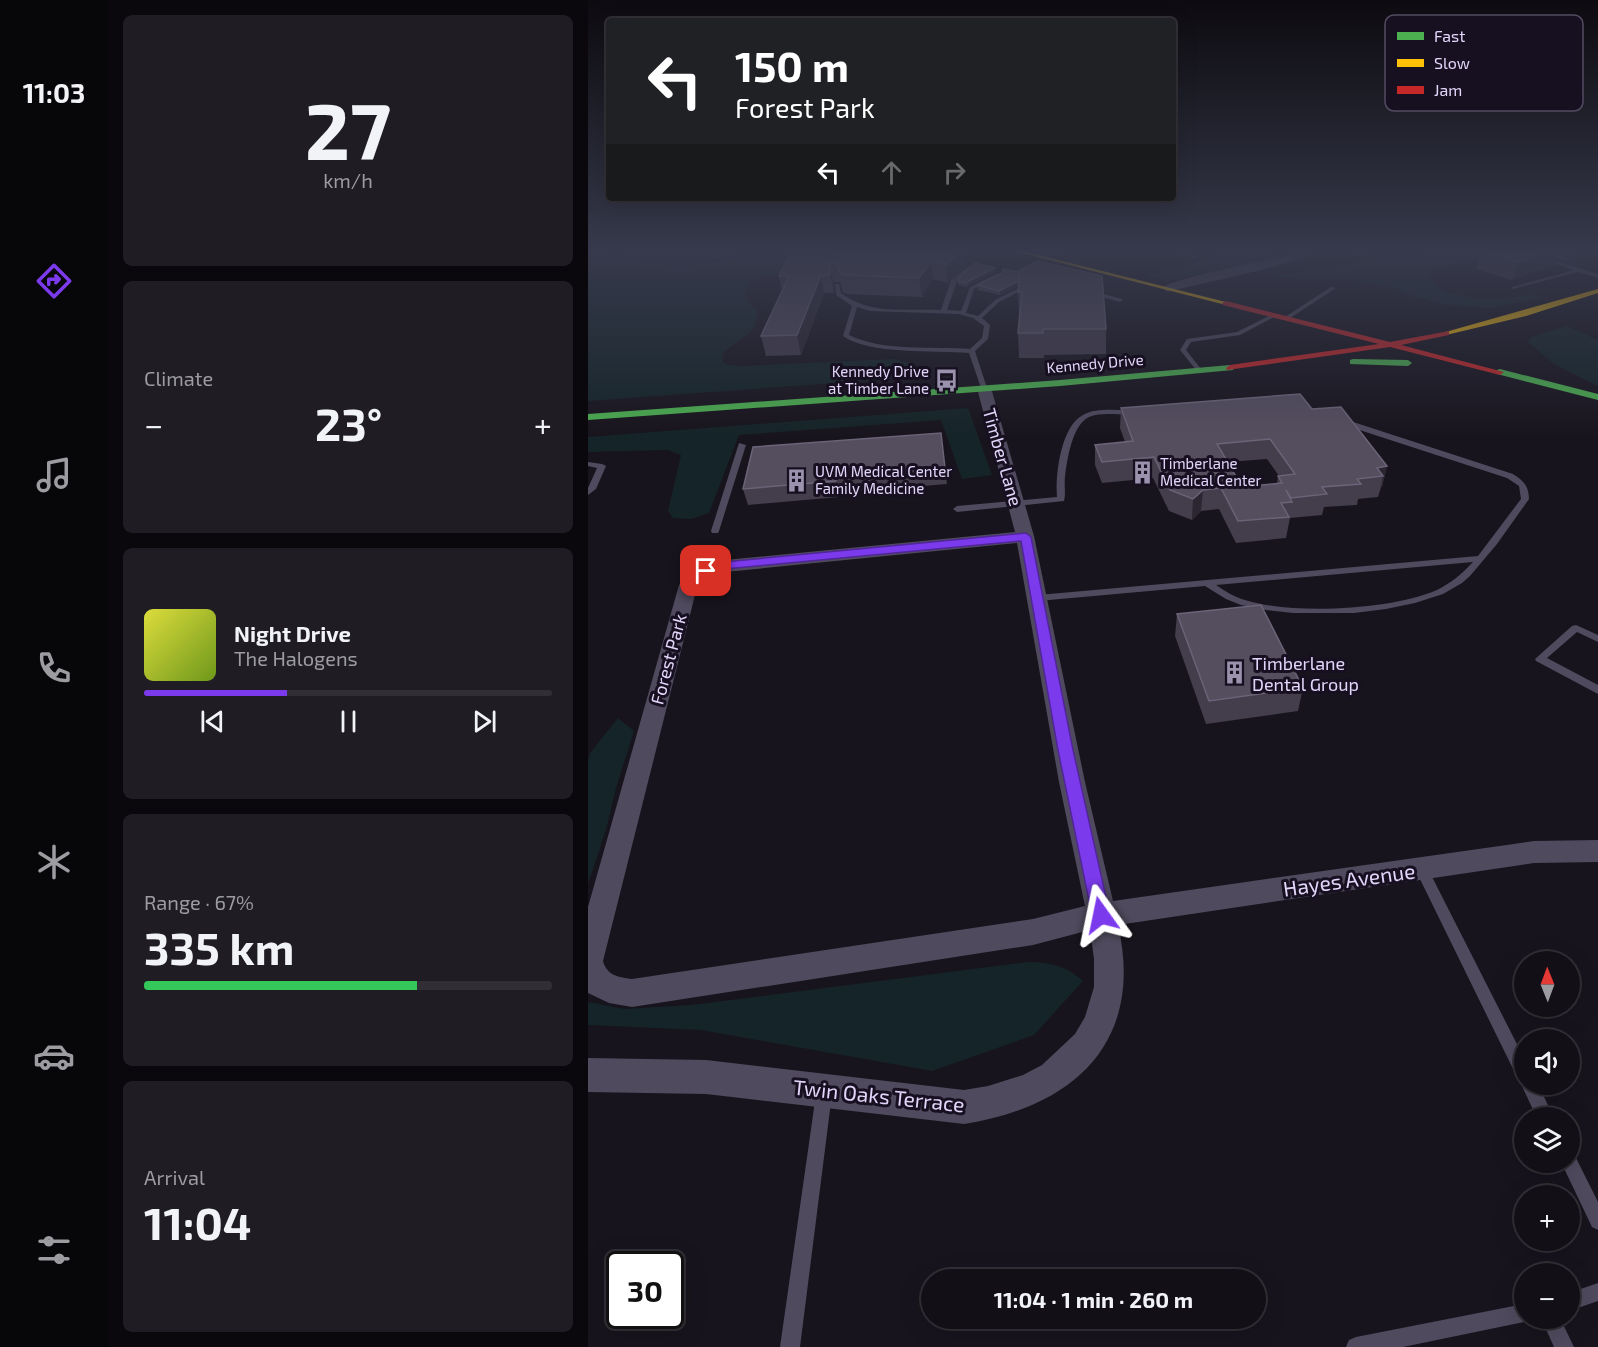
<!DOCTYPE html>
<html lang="en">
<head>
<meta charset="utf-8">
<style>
	body { margin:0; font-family:"Exo 2",sans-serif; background:#1f1d23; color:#f1f3f6; height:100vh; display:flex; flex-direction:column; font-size:22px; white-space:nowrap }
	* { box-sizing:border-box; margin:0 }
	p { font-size:20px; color:#9c9ca1 }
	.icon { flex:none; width:33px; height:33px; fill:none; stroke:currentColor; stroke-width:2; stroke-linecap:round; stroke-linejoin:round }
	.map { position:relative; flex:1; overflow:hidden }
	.panel { display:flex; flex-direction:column; gap:15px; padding:15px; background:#0a080c; width:480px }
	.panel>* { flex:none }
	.hud { position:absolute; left:18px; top:18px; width:570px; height:183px; border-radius:6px; box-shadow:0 6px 24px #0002,0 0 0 2px #312f35; background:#202124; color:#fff; overflow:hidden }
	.needle { width:39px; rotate:359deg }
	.controls { position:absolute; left:926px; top:951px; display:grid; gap:12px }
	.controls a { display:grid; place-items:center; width:66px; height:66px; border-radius:50%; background:#120f16; box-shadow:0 6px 24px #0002,0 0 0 2px #312f35; font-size:30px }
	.speed { position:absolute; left:18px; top:1251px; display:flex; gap:12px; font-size:30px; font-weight:700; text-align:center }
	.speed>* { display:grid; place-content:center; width:78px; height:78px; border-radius:50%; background:#120f16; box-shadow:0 6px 24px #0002,0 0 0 2px #312f35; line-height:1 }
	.speed .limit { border:3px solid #111; border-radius:9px; background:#fff; color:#111 }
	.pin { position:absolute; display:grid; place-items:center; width:51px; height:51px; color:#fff; margin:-26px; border-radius:12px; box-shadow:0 3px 9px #0006 }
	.me { position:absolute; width:66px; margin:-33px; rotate:348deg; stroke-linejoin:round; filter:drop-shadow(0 0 4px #0008) }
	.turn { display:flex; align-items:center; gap:21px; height:126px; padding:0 30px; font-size:27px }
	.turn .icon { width:78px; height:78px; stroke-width:2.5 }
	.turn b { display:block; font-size:42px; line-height:51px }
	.lanes { display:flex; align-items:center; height:57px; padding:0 30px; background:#0003; justify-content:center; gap:30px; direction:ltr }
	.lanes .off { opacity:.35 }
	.big { font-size:45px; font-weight:700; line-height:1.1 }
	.panel .card { flex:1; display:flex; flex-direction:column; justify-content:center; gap:9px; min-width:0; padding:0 21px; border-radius:9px; background:#1f1d23 }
	.panel .dial { align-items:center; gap:0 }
	.dial b { font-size:78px; line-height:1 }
	.song { display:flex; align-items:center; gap:18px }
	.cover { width:72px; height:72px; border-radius:9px; background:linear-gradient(135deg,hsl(60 70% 55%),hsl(80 70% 35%)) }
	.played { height:6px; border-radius:3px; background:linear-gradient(90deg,#7c3aed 35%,#312f35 35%) }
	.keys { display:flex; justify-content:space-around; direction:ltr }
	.heat { display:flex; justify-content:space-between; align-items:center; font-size:33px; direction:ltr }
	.charge { height:9px; border-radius:4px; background:linear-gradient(90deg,#34c759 67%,#312f35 0) }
	.trip { position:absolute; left:333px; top:1269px; width:345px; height:60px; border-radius:30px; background:#120f16; box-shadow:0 6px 24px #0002,0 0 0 2px #312f35; font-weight:700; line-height:60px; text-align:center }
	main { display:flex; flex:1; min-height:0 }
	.dock { display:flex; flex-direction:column; width:108px; justify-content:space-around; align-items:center; background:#070609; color:#9c9ca1 }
	.dock .icon { width:42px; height:42px }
	.dock .on { color:#7c3aed }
	.dock b { font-size:27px; color:#f1f3f6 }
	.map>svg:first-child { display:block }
	.green { fill:#152428 }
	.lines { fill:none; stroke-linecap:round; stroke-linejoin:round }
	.stream { stroke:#111638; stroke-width:4 }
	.lane { fill:#4f4a5d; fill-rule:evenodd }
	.street { fill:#4f4a5d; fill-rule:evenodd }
	.fast { fill:#4caf50; fill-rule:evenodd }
	.slow { fill:#ffc107; fill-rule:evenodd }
	.jam { fill:#c62828; fill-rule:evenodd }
	.wall { fill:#443d4c; fill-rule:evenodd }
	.shaded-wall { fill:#2b2631 }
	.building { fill:#554e5f; stroke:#6b6377; stroke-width:1.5; fill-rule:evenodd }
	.route { fill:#7c3aed; stroke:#51269a; stroke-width:1.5 }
	.labels { text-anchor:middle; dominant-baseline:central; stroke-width:6; stroke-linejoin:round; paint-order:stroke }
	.far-street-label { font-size:15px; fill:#e2d6fa; stroke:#171021 }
	.far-poi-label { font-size:15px; fill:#e2d6fa; stroke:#171021; text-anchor:start }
	.street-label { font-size:18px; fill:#e2d6fa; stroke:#171021 }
	.poi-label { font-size:18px; fill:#e2d6fa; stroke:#171021; text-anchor:start }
	.near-street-label { font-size:21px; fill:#e2d6fa; stroke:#171021 }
	.key { fill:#171021; stroke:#544b62; stroke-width:1.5 }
	.key-label { font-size:16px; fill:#e2d6fa }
</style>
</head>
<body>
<main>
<nav class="dock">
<b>11:03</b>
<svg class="icon on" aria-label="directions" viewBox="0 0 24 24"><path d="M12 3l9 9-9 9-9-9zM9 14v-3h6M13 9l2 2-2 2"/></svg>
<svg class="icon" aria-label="music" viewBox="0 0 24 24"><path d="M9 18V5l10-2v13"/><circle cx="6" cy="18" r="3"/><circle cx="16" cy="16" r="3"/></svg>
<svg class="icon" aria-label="phone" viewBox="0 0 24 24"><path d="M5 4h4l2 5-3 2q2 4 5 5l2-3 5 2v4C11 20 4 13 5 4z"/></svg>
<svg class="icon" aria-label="climate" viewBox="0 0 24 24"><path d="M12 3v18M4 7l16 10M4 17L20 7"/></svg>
<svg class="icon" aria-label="car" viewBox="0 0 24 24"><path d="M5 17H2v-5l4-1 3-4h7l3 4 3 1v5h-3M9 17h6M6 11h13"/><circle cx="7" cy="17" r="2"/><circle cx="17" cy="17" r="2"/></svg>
<svg class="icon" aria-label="filters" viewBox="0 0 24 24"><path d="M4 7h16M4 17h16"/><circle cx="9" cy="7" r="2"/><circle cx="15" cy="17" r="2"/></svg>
</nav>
<section class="panel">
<div class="card dial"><b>27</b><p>km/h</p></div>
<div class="card"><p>Climate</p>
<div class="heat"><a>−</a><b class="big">23°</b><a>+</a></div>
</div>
<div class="card">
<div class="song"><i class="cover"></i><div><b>Night Drive</b><p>The Halogens</p></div></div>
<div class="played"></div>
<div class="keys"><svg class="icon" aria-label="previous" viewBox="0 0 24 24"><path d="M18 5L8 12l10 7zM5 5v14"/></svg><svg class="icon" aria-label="pause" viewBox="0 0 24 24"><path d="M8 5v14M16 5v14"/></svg><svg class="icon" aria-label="next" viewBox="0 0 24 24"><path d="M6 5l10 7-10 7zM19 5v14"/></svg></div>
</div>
<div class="card"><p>Range · 67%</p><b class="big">335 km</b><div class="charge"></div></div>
<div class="card"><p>Arrival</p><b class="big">11:04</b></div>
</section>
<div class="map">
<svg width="1010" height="1347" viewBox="0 0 1010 1347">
	<rect width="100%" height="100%" fill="#18141d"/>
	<!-- green -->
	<path class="green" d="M 0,251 L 282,251 L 215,271 L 171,277 L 160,283 L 156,296 L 170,312 L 165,330 L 136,352 L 134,361 L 138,364 L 153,366 L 304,359 L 320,362 L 328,369 L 318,375 L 302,379 L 0,401 Z
		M 618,251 L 696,251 L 690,252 L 688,257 L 580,281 L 556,275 L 628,258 L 629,255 Z
		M 852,251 L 923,251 C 901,261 869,263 845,269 L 842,278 C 860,306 917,297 946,295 L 955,298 L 901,308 L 853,304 L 826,297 L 805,288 L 763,280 L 694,278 L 688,275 Z
		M 979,326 L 1010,340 L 1010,386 L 966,364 L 940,342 L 943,337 Z
		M 380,408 L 404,475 L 374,479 L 353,420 L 151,435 L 121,513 L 103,519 L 85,518 L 80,511 L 93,455 L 80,450 L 0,452 L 0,437 Z
		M 30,718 L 46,731 L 28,788 L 18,830 L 0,884 L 0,761 L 2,753 Z
		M 440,962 C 462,962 479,966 495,981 L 446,1035 L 344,1071 L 113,1030 L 0,1025 L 0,1002 L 37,1009 L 103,1005 Z"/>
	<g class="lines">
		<!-- stream -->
		<path class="stream" d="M 33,251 L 20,256 L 91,264 L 202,251"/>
		<!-- lane -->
		<path class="lane" d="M 471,251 L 478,251 L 455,259 L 452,257 Z
			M 577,251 L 585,251 L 611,257 L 608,259 Z
			M 953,256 L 1010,274 L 1010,278 L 990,272 L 924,289 L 924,287 L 986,270 L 951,259 Z
			M 381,266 L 386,267 L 369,281 L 359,310 L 373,311 L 382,287 L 410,273 L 415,274 L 386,289 L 378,313 L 390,316 L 407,300 L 441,283 L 446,284 L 411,302 L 394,318 L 402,325 L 400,339 L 387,351 L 399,388 L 398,389 L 393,388 L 381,353 C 348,350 281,355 255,336 L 264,306 L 248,295 L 247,284 L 251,284 L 253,293 C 284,316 317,308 353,310 L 363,280 ZM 269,307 L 282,311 L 371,314 L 385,318 L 396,326 L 394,338 L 382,349 C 345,346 295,352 261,335 Z
			M 743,287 L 748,288 L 699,320 L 694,319 Z
			M 501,290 L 534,299 L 535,300 L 532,302 L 499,293 L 499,291 Z
			M 683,315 L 688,316 L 652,335 L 603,342 L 598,350 L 613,369 L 613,371 L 609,371 L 592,350 L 599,339 L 649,332 Z
			M 546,410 L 550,412 L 549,414 C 534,416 515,411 501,417 C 484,425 479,460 477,477 C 476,485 478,494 476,501 L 369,512 L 365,509 L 369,506 L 469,497 C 467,475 473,426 495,415 C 509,407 530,411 546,410 Z
			M 750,419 L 756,419 L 925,474 C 935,480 941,486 941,499 L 909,544 L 882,576 L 874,583 L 855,594 L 827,603 L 798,609 L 766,613 L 705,613 L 678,610 L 653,605 L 638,599 L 617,586 L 450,601 L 445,598 L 450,595 L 890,556 L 933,499 L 931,486 L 919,478 L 750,423 ZM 885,562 C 874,574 863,583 849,590 C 803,610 704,615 657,600 C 646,597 637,591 628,585 Z
			M 151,443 L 158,445 L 131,531 L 130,533 L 124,533 L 123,531 Z
			M 0,462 L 14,464 L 18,466 L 8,489 L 0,495 L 0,488 L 9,468 L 0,466 Z
			M 988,625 L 1010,635 L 1010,642 L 989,632 L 959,658 L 1010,685 L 1010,694 L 948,661 L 947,659 L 984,626 Z
			M 833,864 L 838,865 L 936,1058 L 936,1084 L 950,1084 L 966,1118 L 949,1118 L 933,1084 L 934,1081 L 930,1079 L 827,869 L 828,865 Z
			M 236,1086 L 242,1088 L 244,1094 L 212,1347 L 192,1347 L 228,1094 L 230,1088 Z
			M 981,1154 L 987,1156 L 1010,1202 L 1010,1230 L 1004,1227 L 973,1162 L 981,1162 Z
			M 1010,1283 L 1010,1301 L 981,1311 L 981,1293 Z
			M 936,1304 L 936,1318 L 943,1318 L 936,1322 L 815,1347 L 758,1347 L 761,1340 L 768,1337 Z
			M 953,1318 L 972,1318 L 986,1347 L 966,1347 Z"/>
		<!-- street -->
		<path class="street" d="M 711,251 L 725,251 C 708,266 608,284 580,292 L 574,288 C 588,276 684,261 711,251 Z
			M 396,384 L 403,388 L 446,536 L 497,782 L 525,901 L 946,841 L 1010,840 L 1010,862 L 946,863 L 530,925 C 557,1042 486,1107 376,1124 L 118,1094 L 0,1092 L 0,1058 L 118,1060 L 376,1090 L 400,1086 L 435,1075 L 454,1065 L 487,1034 L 497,1017 L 506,987 L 506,959 L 502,930 L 445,945 L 44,1007 L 21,1003 L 0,993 L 0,907 L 91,585 L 107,569 L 137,560 L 427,532 L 389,388 ZM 429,543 L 471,782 L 497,906 L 445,919 L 44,979 C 31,977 19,976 15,961 L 108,591 L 121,578 L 137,572 Z"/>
		<!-- fast -->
		<path class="fast" d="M 765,359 L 820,360 L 824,363 L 820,366 L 762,364 L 762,360 Z
			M 642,365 L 646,368 L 645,370 L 472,386 L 0,420 L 0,414 L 472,380 Z
			M 912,369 L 1010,394 L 1010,400 L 909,374 L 909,370 Z"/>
		<!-- slow -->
		<path class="slow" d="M 426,251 L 435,251 L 642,303 L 638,305 Z
			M 1010,289 L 1010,293 L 938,316 L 858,335 L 854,333 Z"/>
		<!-- jam -->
		<path class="jam" d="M 638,301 L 802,342 L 861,331 L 861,335 L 813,345 L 916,372 L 912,375 L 802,347 L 639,370 L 638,368 L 642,365 L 791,344 L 635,305 L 634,303 Z"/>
	</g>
	<!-- wall -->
	<path class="wall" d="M 750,251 L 789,251 L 775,256 Z
		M 886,251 L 990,251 L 988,257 L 977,261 L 968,258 L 966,265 L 924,280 L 888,269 L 893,253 Z
		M 380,253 L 377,255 L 378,266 L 360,283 L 345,279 L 334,297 L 259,294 L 255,292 L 252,282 L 245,282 L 246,293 L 236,293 L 213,355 L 178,356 L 173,336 L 194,291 L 191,276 L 200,257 Z
		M 408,272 L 381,285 L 379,287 L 370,285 L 370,281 Z
		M 415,273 L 518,329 L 518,354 L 456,355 L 456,358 L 431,358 L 430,333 L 431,316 L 430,292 L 430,286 L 412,295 L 390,290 L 389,285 Z
		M 533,408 L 724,409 L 799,466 L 794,487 L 793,487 L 790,497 L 770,499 L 769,505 L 736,507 L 734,515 L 702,518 L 698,538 L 648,543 L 631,509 L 613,511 L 604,520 L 581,511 L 565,478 L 514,483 L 507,465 L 507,445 L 537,442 L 532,428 ZM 679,459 L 691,476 L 690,476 L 689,484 L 654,487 L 640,462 Z
		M 353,433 L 359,484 L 252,493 L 251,497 L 160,505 L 155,489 Z
		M 589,614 L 715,688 L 710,711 L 618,724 L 587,636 Z"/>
	<!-- shaded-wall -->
	<path class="shaded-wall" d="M 363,251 L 379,251 L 380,253 L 377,255 L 378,266 L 360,283 L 358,265 Z
		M 776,251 L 789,251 L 775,256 Z
		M 962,251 L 971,251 L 966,265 L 924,280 L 930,262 Z
		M 981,251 L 990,251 L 988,257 L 977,261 Z
		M 343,261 L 345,279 L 334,297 L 331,278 Z
		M 242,264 L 245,282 L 246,293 L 242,275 Z
		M 407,268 L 408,272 L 381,285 L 379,287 L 379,283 L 381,281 Z
		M 450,272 L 451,276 L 412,295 L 411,291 Z
		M 233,275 L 236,293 L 213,355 L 209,335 Z
		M 799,466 L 794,487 L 793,487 L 795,476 L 789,468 Z
		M 248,477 L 252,493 L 251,497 L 248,481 Z
		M 615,490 L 613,511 L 604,520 L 605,499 Z"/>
	<!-- building -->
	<path class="building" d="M 255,251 L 374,251 L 358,265 L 343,261 L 331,278 L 255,275 L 252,273 L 249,264 L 242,264 L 242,275 L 233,275 L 209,335 L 173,336 L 201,276 L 191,276 L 200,257 L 246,255 Z
		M 893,251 L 962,251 L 930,262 Z
		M 450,261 L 514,276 L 518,329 L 455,329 L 455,333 L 430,333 L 434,292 L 430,292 L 432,270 Z
		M 387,263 L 407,268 L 381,281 L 379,283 L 370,281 L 371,278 Z
		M 415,269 L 432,272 L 431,281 L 411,291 L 389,285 L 415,273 Z
		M 712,394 L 724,409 L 753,407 L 799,466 L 789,468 L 795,476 L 769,479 L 773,484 L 734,487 L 739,494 L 703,498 L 698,490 L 704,502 L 693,503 L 701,517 L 650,521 L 633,488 L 615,490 L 605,499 L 582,490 L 566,457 L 514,462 L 507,445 L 545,441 L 533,408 ZM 682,439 L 707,474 L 690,476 L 694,483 L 654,487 L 629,444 Z
		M 353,433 L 357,468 L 248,477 L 248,481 L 155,489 L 165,447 Z
		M 673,605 L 715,688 L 621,701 L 589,614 Z"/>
	<!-- sky -->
	<linearGradient id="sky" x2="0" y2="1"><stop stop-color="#0d0b10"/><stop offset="0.57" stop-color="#373a4c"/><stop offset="1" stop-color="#373a4c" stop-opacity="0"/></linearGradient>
	<rect width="1010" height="439" fill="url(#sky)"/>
	<!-- route -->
	<path class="route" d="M 438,533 L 443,537 L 485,750 L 522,915 L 520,920 L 513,923 L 507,920 L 504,915 L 470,750 L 433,541 L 137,569 L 118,575 L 112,571 L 136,562 Z"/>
	<!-- icons -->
	<defs>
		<symbol id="bus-bare" viewBox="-9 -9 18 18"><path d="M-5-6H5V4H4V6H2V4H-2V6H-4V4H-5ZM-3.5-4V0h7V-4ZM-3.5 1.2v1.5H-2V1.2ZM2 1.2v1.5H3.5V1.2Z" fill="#9b92ad" stroke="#171021" stroke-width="2.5" paint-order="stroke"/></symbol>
		<symbol id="building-bare" viewBox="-9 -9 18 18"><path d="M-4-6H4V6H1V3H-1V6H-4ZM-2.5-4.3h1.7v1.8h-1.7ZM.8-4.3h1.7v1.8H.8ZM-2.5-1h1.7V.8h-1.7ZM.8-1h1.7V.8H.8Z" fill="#9b92ad" stroke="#171021" stroke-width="2.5" paint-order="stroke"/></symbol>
	</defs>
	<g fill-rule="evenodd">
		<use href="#bus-bare" x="342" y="364" width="33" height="33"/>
		<use href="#building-bare" x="538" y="456" width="33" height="33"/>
		<use href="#building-bare" x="192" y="464" width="33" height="33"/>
		<use href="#building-bare" x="630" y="656" width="33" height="33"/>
	</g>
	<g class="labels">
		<!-- far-street labels -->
		<g class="far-street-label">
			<text transform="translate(507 363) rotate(-5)">Kennedy Drive</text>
		</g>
		<!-- far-poi labels -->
		<g class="far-poi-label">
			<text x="341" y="371" text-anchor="end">Kennedy Drive<tspan x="341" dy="17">at Timber Lane</tspan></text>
			<text x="572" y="463">Timberlane<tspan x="572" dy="17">Medical Center</tspan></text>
			<text x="227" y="471">UVM Medical Center<tspan x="227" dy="17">Family Medicine</tspan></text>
		</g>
		<!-- street labels -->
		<g class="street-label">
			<text transform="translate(415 457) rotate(74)">Timber Lane</text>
			<text transform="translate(80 659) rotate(-75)">Forest Park</text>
		</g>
		<!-- poi labels -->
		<g class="poi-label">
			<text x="664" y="663">Timberlane<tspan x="664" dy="21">Dental Group</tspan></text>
		</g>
		<!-- near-street labels -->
		<g class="near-street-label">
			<text transform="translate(761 879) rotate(-8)">Hayes Avenue</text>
			<text transform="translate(291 1095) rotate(6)">Twin Oaks Terrace</text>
		</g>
	</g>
	<!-- legend -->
	<rect x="797" y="15" width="198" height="96" rx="9" class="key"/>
	<rect x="809" y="32" width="27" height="8" fill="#4caf50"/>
	<rect x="809" y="59" width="27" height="8" fill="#ffc107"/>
	<rect x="809" y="86" width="27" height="8" fill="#c62828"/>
	<g class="key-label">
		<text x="846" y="42">Fast</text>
		<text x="846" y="69">Slow</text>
		<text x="846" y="96">Jam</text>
	</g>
</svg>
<div class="controls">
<a><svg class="needle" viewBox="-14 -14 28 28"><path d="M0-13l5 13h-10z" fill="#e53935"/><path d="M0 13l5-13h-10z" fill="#9c9ca1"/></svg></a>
<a><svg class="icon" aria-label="sound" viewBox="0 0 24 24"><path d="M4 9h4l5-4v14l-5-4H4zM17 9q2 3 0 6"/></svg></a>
<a><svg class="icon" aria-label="layers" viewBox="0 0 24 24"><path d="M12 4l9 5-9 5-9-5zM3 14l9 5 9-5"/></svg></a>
<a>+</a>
<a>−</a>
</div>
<div class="speed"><div class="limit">30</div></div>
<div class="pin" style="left:118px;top:571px;background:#d93025"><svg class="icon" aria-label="arrive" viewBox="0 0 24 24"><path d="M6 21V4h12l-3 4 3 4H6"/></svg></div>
<svg class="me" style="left:513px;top:915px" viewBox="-20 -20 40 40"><path d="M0-17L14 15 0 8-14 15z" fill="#7c3aed" stroke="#fff" stroke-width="4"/></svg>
<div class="trip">11:04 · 1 min · 260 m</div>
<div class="hud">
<div class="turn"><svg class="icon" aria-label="left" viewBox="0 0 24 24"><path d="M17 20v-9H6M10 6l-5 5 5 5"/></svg><div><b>150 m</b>Forest Park</div></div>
<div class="lanes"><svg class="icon" aria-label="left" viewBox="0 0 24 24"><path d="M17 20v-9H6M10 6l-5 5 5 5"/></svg><svg class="icon off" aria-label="ahead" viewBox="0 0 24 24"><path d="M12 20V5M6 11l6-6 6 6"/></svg><svg class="icon off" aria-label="right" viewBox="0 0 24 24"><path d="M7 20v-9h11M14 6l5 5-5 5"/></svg></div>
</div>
</div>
</main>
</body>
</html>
